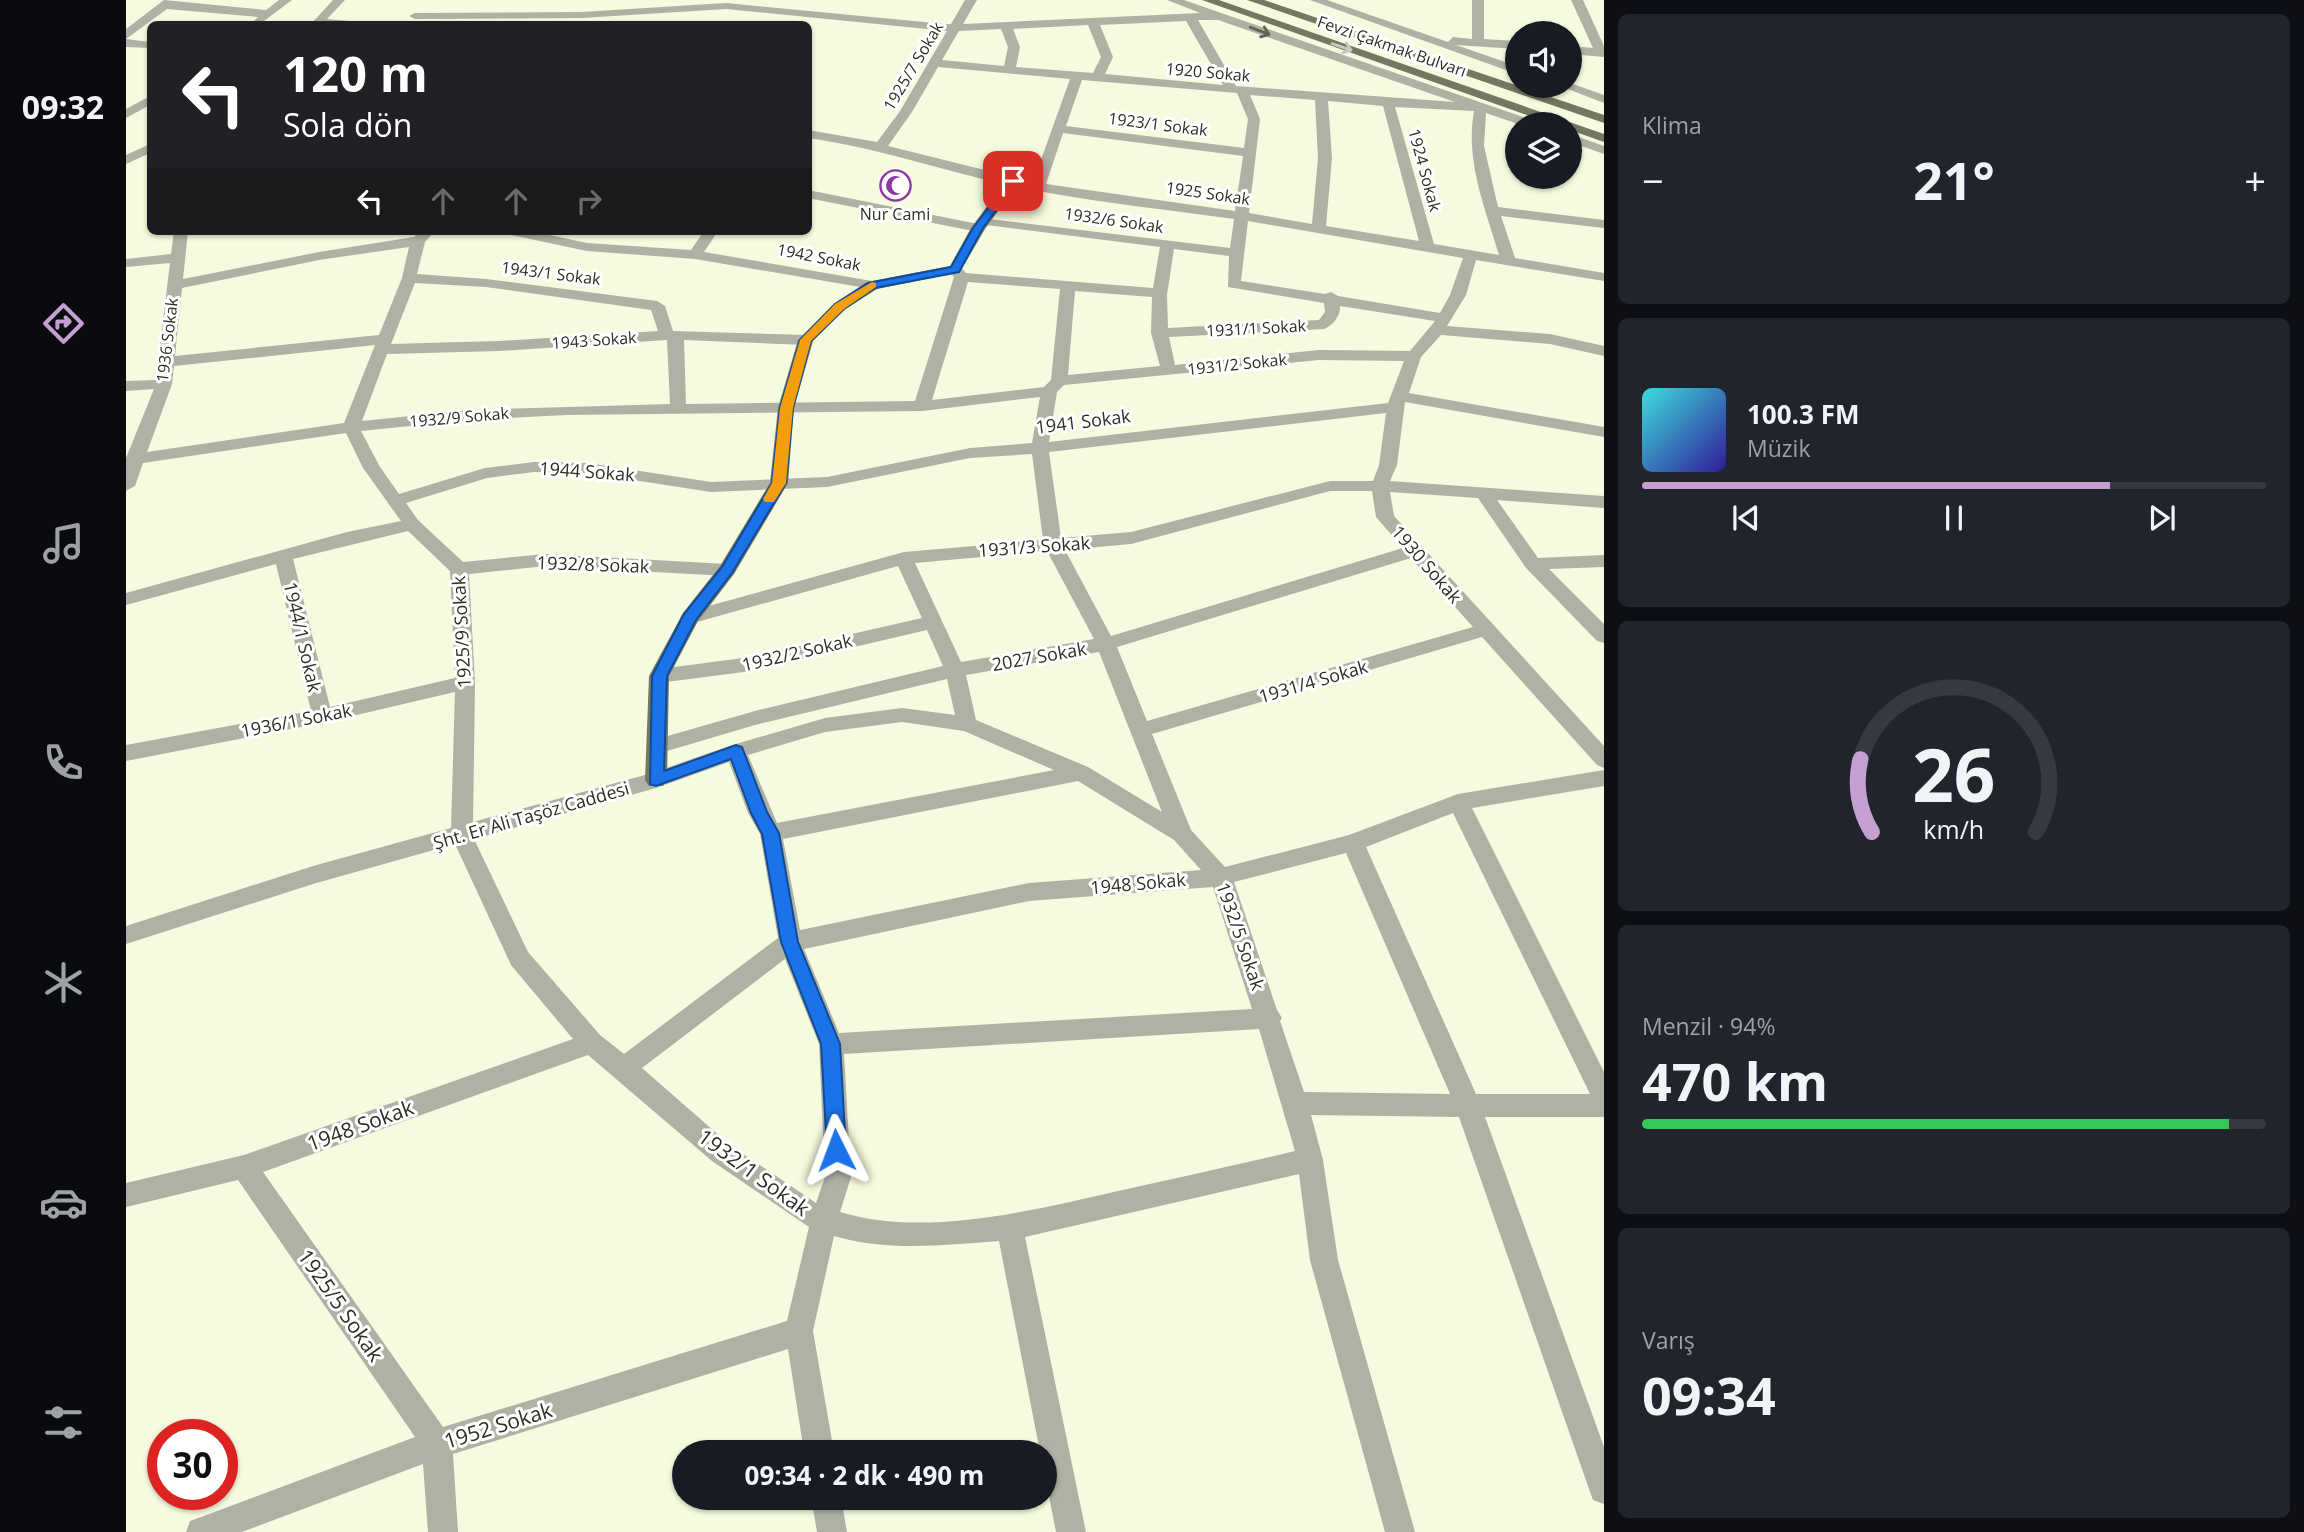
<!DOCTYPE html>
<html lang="tr">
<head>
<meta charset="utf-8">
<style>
	body { margin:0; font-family:"Open Sans",sans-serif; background:#20242c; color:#f1f3f6; height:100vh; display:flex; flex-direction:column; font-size:26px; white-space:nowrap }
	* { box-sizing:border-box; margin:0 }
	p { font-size:23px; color:#9ea1a6 }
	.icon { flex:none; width:38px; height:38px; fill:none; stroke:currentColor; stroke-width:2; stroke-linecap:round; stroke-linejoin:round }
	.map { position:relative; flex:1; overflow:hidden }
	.details { display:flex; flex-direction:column; gap:14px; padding:14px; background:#0d0f14; width:700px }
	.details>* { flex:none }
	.guide { position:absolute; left:21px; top:21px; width:665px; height:214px; border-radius:10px; box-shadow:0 2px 5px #0004; background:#202124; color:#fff; overflow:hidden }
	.controls { position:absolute; left:1379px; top:21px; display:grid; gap:14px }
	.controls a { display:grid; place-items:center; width:77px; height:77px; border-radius:50%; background:#171b24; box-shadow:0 2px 5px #0004; font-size:35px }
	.speed { position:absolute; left:21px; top:1419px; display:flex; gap:14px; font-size:35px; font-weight:700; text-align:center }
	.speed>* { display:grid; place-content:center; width:91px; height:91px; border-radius:50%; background:#171b24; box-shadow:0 2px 5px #0004; line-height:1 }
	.speed .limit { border:10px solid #d22; background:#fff; color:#111 }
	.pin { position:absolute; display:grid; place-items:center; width:60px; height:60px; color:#fff; margin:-30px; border-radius:14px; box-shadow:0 4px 10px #0006 }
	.me { position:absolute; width:77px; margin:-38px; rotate:357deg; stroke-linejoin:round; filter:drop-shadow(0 0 5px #0008) }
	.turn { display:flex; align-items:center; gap:24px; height:147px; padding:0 21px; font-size:32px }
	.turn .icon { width:91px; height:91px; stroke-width:2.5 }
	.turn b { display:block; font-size:49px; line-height:60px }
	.lanes { display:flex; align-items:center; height:66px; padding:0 21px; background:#0003; justify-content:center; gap:35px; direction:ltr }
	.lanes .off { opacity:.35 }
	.big { font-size:52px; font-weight:700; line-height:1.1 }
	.details .widget { flex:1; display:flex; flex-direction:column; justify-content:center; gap:10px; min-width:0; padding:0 24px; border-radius:10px; background:#20242c }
	.details .dial { align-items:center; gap:0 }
	.dial svg { height:182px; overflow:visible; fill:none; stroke:#363941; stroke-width:7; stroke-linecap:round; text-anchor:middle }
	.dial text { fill:#f1f3f6; stroke:none }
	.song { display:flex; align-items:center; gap:21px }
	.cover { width:84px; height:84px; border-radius:10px; background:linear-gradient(135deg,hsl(180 70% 55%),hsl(250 70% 35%)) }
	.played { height:7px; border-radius:4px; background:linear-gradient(90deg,#c49fd2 75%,#363941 75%) }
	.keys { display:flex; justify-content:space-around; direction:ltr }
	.heat { display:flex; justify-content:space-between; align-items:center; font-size:38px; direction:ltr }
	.charge { height:10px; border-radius:5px; background:linear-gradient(90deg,#34c759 94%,#363941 0) }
	.trip { position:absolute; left:546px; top:1440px; width:385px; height:70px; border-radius:35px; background:#171b24; box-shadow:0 2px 5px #0004; font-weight:700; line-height:70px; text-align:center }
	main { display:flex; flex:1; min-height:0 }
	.menu { display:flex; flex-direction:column; width:126px; justify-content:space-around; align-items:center; background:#090b0e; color:#9ea1a6 }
	.menu .icon { width:49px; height:49px }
	.menu .selected { color:#c49fd2 }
	.menu b { font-size:32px; color:#f1f3f6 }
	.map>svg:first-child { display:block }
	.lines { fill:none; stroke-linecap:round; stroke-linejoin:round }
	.minor { fill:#afb1a5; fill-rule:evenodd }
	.major { fill:#737862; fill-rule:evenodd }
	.oneway { stroke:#616358 }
	.oneway2 { stroke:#c7c9c0 }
	.route { fill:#1a73e8; stroke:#114b97; stroke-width:2 }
	.slow { fill:#f59e0b }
	.labels { text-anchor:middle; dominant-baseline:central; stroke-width:6; stroke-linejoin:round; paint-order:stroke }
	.far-street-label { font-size:16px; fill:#2d2f24; stroke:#fff }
	.far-poi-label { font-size:16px; fill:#2d2f24; stroke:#fff }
	.street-label { font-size:18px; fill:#2d2f24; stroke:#fff }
	.near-street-label { font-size:21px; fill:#2d2f24; stroke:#fff }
</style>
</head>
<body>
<main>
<nav class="menu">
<b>09:32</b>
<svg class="icon selected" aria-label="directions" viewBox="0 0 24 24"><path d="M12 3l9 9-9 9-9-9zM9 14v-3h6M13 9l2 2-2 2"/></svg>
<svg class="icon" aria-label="music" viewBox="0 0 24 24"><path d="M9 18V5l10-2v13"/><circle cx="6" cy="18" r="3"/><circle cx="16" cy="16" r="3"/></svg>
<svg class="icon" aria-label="phone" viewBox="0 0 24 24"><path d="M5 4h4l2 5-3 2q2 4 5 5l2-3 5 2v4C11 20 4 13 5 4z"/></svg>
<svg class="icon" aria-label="climate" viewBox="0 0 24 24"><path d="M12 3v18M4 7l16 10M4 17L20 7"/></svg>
<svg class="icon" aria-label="car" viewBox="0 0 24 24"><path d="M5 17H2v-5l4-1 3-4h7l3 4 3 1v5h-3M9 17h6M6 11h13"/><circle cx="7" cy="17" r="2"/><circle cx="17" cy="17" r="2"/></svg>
<svg class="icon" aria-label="filters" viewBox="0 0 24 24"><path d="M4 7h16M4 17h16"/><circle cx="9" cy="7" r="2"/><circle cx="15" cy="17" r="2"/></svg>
</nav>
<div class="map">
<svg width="1478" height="1532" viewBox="0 0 1478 1532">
	<rect width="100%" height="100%" fill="#f4fbde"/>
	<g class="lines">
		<!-- minor -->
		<path class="minor" d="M 38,0 L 140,10 L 153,0 L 166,0 L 134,24 L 128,21 L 132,17 L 41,9 L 0,39 L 0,29 Z
			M 207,0 L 219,0 L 201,19 L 224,21 L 229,24 L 185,24 Z
			M 839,0 L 851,0 L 837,24 L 1074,13 L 1041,0 L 1058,0 L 1098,14 L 1409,121 L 1410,124 L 1392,124 L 1360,113 L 1358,146 L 1372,207 L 1478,220 L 1478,228 L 1375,216 L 1389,258 L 1478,273 L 1478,281 L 1350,260 L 1340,295 L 1321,326 L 1424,334 L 1478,346 L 1478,356 L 1424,344 L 1315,335 L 1295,357 L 1283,393 L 1478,427 L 1478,437 L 1279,402 L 1271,465 L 1264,481 L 1478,496 L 1478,508 L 1371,500 L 1412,558 L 1478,555 L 1478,567 L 1423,569 L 1478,624 L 1478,643 L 1471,641 L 1400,568 L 1352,498 L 1264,492 L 1268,516 L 1478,746 L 1478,768 L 1471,765 L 1356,637 L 1026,734 L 1065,830 L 1099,867 L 1223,835 L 1332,794 L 1478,770 L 1478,786 L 1346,808 L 1478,1072 L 1478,1117 L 1359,1117 L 1478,1447 L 1478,1504 L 1467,1500 L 1463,1489 L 1333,1117 L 1185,1115 L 1197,1160 L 1212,1260 L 1289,1532 L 1259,1532 L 1184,1260 L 1173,1174 L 899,1237 L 960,1532 L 930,1532 L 919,1476 L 919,1452 L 914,1452 L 873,1241 C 818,1245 761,1252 708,1236 L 687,1331 L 708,1452 L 678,1452 L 662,1349 L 327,1454 L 332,1532 L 302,1532 L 297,1464 L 116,1532 L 60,1532 L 64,1521 L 75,1517 L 289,1437 L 112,1180 L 0,1207 L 0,1183 L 118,1155 L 447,1039 L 385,965 L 329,844 L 187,884 L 0,944 L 0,926 L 187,866 L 325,828 L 329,692 L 196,723 L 0,761 L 0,745 L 185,711 L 150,564 L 0,605 L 0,593 L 221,532 L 275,521 L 237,468 L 220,433 L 17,463 L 9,486 L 0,491 L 0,458 L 28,389 L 0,391 L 0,381 L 30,380 L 44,263 L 0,267 L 0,259 L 45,254 L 48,231 L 62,231 L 57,279 L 193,252 L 288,237 L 294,231 L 309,231 L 299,242 L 291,274 L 360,279 L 531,301 L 539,306 L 547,331 L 680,335 L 688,340 L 680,345 L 558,340 L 560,404 L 789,401 L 828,277 L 822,269 L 824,266 L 834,266 L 840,273 L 1027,288 L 1034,247 L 860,225 L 855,224 L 855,218 L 1104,248 L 1108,219 C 1043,210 977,203 912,191 C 834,177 760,149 682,138 L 682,130 L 751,142 L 774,111 L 821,31 L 600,9 L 456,18 L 289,19 L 283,16 L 289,13 L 456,12 L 600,3 L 819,24 L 825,24 ZM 1072,20 L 1092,20 L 1329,102 L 1110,86 ZM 1060,21 L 1097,85 L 979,74 L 987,57 L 974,25 ZM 962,25 L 975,57 L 967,73 L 890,67 L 894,47 L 887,29 ZM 875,29 L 882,47 L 878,66 L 816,60 L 833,31 ZM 812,67 L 944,79 L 907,182 L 762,146 L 786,112 ZM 956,80 L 1111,93 L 1122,119 L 1118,148 L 940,126 ZM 1124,95 L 1189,100 L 1192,158 L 1186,224 L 1123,213 L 1134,119 ZM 1202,101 L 1257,106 L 1293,241 L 1200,226 L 1206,158 ZM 1269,107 L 1348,111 C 1339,161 1359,207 1373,255 L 1308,244 ZM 937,133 L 1117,156 L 1109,211 L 920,184 ZM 1122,221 L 1337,258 L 1324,295 L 1314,313 L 1212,296 L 1205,292 L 1199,294 L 1115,281 ZM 283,247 L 276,278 L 253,335 L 49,356 L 56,288 L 193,260 ZM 1048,249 L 1103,256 L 1102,287 L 1198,303 L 1199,312 L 1193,320 L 1042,328 L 1041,295 ZM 842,282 L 934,289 L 925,380 L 918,387 L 806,400 ZM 289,283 L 360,287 L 525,310 L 532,331 L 373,341 L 265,344 ZM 949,291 L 1026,297 L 1025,333 L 1034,366 L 942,375 ZM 1214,306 L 1309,321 L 1284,351 L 1193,350 L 1049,365 L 1043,337 L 1198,329 C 1207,326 1215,315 1214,306 ZM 541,340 L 544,404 L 343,410 L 236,421 L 261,354 L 373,351 ZM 249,345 L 218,423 L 21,452 L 46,384 L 48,366 ZM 1193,360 L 1278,361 L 1262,403 L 923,442 L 931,392 L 938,385 ZM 914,397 L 906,443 L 844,448 L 701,477 L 585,482 L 462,463 L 408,462 L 359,468 L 273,494 L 254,467 L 235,431 L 343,420 L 440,415 L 796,411 ZM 1260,413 L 1253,465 L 1247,481 L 1204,481 L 1005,532 L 935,538 L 923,452 ZM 906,454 L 917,540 L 778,552 L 557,613 L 554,618 L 564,624 L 772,566 L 796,618 L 625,657 L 533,669 L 523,676 L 533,683 L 625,671 L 801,630 L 817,666 L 629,711 L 524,741 L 521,746 L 524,751 L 531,754 L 629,725 L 821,679 L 829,715 L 776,708 L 699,718 L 603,746 L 526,773 L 347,822 L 349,683 L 343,574 L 419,566 L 601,576 L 610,570 L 601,564 L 419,554 L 337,562 L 292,520 L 280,503 L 361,478 L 408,472 L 462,473 L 585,492 L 701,487 L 844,458 ZM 1204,491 L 1246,491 L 1250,517 L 1277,548 L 985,636 L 939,550 L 1005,544 ZM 282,531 L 324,571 L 329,678 L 204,707 L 167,559 ZM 921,551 L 968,639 L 835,662 L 789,563 ZM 1285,558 L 1347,627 L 1021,721 L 991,647 ZM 973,652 L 1036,812 L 962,767 L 850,720 L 840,675 ZM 776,722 L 838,731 L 928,770 L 651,823 L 622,755 L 699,732 ZM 603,762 L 622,813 L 634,834 L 652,938 L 498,1054 L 474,1035 L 402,952 L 348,839 L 530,788 ZM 952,781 L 1048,840 L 1075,870 L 903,883 L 674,930 L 657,839 ZM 1327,813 L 1464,1094 L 1350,1094 L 1240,847 ZM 1220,853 L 1324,1094 L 1178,1092 L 1154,1021 L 1156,1018 L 1151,1010 L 1108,882 ZM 1087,887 L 1126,1009 L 713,1033 L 678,949 L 903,901 ZM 659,959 L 693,1044 L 699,1177 L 690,1203 L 604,1145 L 516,1068 ZM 1133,1029 L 1169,1151 C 1110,1165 1051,1178 992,1191 C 909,1210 797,1238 714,1212 L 725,1177 L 718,1054 ZM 462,1055 L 586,1161 L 683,1227 L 661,1321 L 317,1427 L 137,1172 Z
			M 1184,0 L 1201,0 L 1322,42 L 1327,37 L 1346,39 L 1346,0 L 1358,0 L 1358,39 L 1391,41 L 1391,49 L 1330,45 L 1391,66 L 1391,74 Z
			M 1445,0 L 1457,0 L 1478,46 L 1478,57 L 1444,54 L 1444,46 L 1467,48 Z
			M 0,39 L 24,42 L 24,48 L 0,47 Z
			M 1444,83 L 1478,95 L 1478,103 L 1434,86 L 1444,86 Z
			M 24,96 L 24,105 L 0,118 L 0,109 Z
			M 1444,134 L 1478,146 L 1478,154 L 1444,142 Z
			M 24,144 L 24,153 L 0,164 L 0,155 Z
			M 682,190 L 852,224 L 859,228 L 852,232 L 682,198 Z
			M 378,231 L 405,231 L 461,243 L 565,250 L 578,231 L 592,231 L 578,252 L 746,281 L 753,285 L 746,289 L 569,259 L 461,251 L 385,235 Z
			M 685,1498 L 715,1498 L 721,1532 L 691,1532 Z"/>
		<!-- major -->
		<path class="major" d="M 1076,0 L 1093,0 L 1478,134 L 1478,142 L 1444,130 L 1444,124 L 1426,124 Z
			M 1121,0 L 1138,0 L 1478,115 L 1478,123 Z
			M 882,178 L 894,181 L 859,229 L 834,272 L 751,289 L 718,310 L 687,341 L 668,408 L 662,483 L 608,574 L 572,621 L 543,676 L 541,780 L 537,786 L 523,786 L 519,780 L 523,676 L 557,613 L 594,566 L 644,483 L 652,408 L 672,340 L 708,304 L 741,282 L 824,266 L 845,228 Z"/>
	</g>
	<!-- one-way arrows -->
	<defs><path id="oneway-shaft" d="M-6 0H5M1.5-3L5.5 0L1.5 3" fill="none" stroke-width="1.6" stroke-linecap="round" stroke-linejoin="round" transform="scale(1.75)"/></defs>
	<use class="oneway" href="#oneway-shaft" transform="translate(1134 31) rotate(21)"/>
	<use class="oneway2" href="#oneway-shaft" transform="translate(1216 47) rotate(19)"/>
	<!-- route -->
	<path class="route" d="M 884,179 L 892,181 L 857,228 L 833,272 L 749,288 L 718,309 L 685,341 L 667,408 L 660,483 L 606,573 L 570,620 L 541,676 L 538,771 L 610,745 L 616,747 L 641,812 L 653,833 L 672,942 L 714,1044 L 720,1150 L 717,1157 L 710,1159 L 703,1157 L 701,1150 L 695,1044 L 655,942 L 636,834 L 625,813 L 605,759 L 530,786 L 524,784 L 526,676 L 558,614 L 596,567 L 646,483 L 654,408 L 674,340 L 709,304 L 742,283 L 825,267 L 847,228 Z"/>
	<!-- slow -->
	<path class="slow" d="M 746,282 L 750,283 L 750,287 L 718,309 L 685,341 L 667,408 L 660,483 L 648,502 L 639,502 L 637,499 L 646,483 L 654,408 L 674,340 L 709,304 Z"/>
	<!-- icons -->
	<defs>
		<symbol id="mosque-ring" viewBox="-11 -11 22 22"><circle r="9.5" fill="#fff" stroke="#8e38a5" stroke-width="1.5"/><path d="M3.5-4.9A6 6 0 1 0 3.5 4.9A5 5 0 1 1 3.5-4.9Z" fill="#8e38a5"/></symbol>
	</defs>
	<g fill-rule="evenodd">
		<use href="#mosque-ring" x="752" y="168" width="35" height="35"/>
	</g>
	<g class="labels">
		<!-- far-street labels -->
		<g class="far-street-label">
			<text transform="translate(1266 46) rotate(19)">Fevzi Çakmak Bulvarı</text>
			<text transform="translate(787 66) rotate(-59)">1925/7 Sokak</text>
			<text transform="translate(1082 72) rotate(5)">1920 Sokak</text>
			<text transform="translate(1032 124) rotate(7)">1923/1 Sokak</text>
			<text transform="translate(1299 170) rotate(75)">1924 Sokak</text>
			<text transform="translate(1082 193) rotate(8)">1925 Sokak</text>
			<text transform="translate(988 220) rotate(8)">1932/6 Sokak</text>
			<text transform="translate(693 257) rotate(11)">1942 Sokak</text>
			<text transform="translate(425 273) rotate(7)">1943/1 Sokak</text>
			<text transform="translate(1130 328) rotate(-3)">1931/1 Sokak</text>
			<text transform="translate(41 340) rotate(-83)">1936 Sokak</text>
			<text transform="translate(468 340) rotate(-4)">1943 Sokak</text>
			<text transform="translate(1111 364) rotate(-6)">1931/2 Sokak</text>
			<text transform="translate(333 417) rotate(-5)">1932/9 Sokak</text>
		</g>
		<!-- far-poi labels -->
		<g class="far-poi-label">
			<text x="769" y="214">Nur Cami</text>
		</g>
		<!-- street labels -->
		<g class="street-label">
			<text transform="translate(957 421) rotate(-7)">1941 Sokak</text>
			<text transform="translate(461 471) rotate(4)">1944 Sokak</text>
			<text transform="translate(908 546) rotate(-4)">1931/3 Sokak</text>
			<text transform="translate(467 564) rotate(2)">1932/8 Sokak</text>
			<text transform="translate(1301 564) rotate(49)">1930 Sokak</text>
			<text transform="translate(335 632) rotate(-93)">1925/9 Sokak</text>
			<text transform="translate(177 637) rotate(77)">1944/1 Sokak</text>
			<text transform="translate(671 652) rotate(-13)">1932/2 Sokak</text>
			<text transform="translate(913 656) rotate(-10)">2027 Sokak</text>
			<text transform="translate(1187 681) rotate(-16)">1931/4 Sokak</text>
			<text transform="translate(170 720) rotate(-11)">1936/1 Sokak</text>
			<text transform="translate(405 815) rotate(-16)">Şht. Er Ali Taşöz Caddesi</text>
			<text transform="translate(1012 883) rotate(-5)">1948 Sokak</text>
			<text transform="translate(1115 936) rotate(71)">1932/5 Sokak</text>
		</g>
		<!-- near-street labels -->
		<g class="near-street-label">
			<text transform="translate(234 1125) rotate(-20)">1948 Sokak</text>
			<text transform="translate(628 1172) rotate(36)">1932/1 Sokak</text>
			<text transform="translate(215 1305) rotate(55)">1925/5 Sokak</text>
			<text transform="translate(372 1425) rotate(-17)">1952 Sokak</text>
		</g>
	</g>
</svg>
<div class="controls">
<a><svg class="icon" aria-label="sound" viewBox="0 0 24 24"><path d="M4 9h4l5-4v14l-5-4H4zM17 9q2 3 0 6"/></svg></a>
<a><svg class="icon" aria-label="layers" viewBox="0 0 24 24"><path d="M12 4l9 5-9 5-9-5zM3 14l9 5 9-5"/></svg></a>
</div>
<div class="speed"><div class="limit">30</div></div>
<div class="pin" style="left:887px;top:181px;background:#d93025"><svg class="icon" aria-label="arrive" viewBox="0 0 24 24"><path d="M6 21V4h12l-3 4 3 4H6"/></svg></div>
<svg class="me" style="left:710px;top:1150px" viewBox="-20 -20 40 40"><path d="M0-17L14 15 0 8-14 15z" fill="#1a73e8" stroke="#fff" stroke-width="4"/></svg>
<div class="trip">09:34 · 2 dk · 490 m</div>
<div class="guide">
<div class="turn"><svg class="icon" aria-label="left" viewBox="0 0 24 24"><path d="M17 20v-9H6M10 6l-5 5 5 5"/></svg><div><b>120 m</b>Sola dön</div></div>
<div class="lanes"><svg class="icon" aria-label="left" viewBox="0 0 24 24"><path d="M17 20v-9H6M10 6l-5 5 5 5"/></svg><svg class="icon off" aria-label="ahead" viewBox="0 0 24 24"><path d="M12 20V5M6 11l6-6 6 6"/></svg><svg class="icon off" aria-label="ahead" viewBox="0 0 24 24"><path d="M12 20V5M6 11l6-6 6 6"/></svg><svg class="icon off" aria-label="right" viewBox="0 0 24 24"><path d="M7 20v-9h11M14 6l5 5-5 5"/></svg></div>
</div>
</div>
<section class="details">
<div class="widget"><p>Klima</p>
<div class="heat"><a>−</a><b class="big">21°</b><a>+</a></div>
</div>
<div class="widget">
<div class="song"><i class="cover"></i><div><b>100.3 FM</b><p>Müzik</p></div></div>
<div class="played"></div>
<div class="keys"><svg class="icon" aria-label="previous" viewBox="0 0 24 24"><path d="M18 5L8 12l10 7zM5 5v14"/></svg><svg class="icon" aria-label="pause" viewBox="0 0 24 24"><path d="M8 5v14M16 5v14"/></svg><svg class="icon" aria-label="next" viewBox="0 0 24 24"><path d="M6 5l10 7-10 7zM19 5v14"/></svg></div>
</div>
<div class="widget dial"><svg viewBox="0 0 100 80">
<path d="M14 69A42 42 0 1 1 86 69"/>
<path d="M14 69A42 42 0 0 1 9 37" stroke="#c49fd2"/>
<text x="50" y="56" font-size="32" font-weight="700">26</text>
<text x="50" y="72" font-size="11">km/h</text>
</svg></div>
<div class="widget"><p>Menzil · 94%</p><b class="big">470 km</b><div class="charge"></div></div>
<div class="widget"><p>Varış</p><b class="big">09:34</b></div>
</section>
</main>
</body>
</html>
